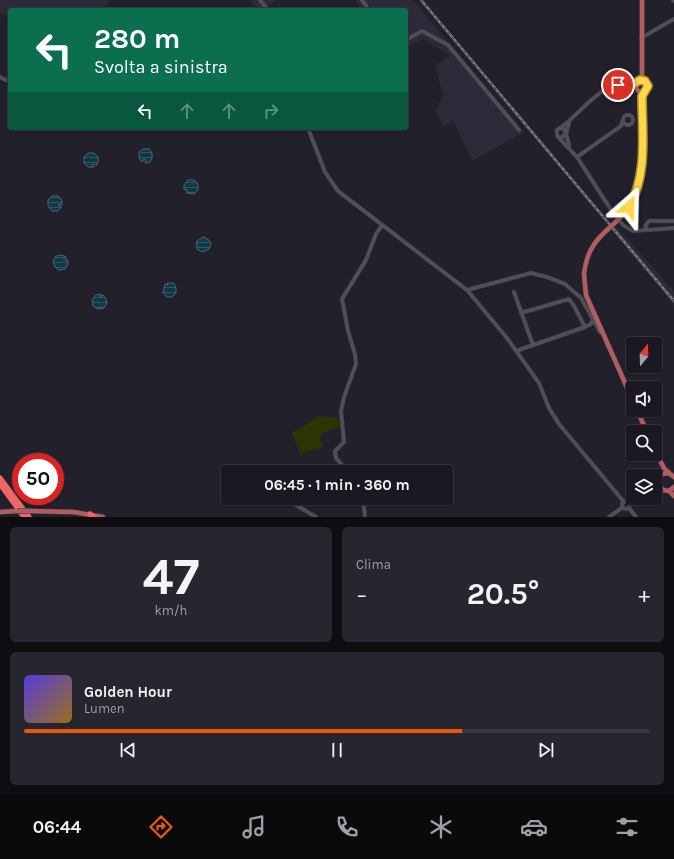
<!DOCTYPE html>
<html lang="it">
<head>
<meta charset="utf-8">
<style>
	body { margin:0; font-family:Karla,sans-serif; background:#27252d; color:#f1f3f6; height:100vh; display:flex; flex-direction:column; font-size:15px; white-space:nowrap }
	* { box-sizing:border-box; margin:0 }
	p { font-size:13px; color:#9fa0a5 }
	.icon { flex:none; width:22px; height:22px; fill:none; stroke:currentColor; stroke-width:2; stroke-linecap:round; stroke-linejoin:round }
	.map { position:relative; height:517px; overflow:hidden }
	.panel { display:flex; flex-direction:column; gap:10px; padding:10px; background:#0e0d12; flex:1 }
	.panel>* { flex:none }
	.hud { position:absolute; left:8px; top:8px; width:400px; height:122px; border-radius:4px; box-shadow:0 1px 3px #0004,0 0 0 1px #38373e; background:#0b6e4f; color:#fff; overflow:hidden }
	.needle { width:26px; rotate:19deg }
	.controls { position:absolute; left:626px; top:337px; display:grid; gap:8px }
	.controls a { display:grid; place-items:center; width:36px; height:36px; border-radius:4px; background:#1a1820; box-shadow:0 1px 3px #0004,0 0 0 1px #38373e; font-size:20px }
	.speed { position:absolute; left:12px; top:453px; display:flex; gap:8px; font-size:20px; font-weight:700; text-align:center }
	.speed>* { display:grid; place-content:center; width:52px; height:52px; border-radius:50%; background:#1a1820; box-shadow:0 1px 3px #0004,0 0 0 1px #38373e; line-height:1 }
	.speed .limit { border:6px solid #d22; background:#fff; color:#111 }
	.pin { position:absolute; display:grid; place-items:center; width:34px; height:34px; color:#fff; margin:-17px; border:2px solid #fff; border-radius:50%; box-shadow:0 1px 4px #0007 }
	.me { position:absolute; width:44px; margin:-22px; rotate:25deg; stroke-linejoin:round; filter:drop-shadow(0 0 3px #0008) }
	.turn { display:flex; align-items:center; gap:14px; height:84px; padding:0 20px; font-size:18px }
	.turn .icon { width:52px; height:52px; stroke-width:2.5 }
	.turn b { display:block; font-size:28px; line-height:34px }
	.lanes { display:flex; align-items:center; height:38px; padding:0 20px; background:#0003; justify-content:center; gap:20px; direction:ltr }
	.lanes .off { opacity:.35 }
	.big { font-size:30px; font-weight:700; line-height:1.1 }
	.panel .widget { flex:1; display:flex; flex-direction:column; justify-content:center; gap:6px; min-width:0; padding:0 14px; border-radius:6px; background:#27252d }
	.panel .dial { align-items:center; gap:0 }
	.dial b { font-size:52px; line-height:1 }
	.song { display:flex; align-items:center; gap:12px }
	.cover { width:48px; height:48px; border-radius:6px; background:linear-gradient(135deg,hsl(250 70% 55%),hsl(40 70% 35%)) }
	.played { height:4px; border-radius:2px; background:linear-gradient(90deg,#ea580c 70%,#38373e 70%) }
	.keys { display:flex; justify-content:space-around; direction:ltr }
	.heat { display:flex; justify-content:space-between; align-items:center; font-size:22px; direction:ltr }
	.panel .tiles { flex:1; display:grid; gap:10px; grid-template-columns:1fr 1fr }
	.widget:last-child { grid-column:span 2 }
	.trip { position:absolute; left:221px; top:465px; width:232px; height:40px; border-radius:4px; background:#1a1820; box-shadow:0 1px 3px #0004,0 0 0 1px #38373e; font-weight:700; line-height:40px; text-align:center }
	.tabs { display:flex; height:64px; justify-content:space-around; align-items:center; background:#0a0a0d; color:#9fa0a5 }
	.tabs .icon { width:28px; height:28px }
	.tabs .on { color:#ea580c }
	.tabs b { font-size:18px; color:#f1f3f6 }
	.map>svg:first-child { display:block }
	.built { fill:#2c2939 }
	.green { fill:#293503 }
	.water { fill:url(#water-rules); stroke:#4a6774 }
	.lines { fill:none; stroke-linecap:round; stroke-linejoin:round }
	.minor-casing { stroke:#3c3a43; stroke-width:4.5 }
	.major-casing { stroke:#3c3a43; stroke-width:5.5 }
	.highway-casing { stroke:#3c3a43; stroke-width:6 }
	.minor { stroke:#514e5a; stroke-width:3.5 }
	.major { stroke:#b15c61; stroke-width:4.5 }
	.highway { stroke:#f16566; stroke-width:5 }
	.rail-casing { stroke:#7e7d86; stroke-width:2.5 }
	.rail { stroke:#22202b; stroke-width:1; stroke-dasharray:3; stroke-linecap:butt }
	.major-bridge-casing { stroke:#3c3a43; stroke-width:5.5; stroke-linecap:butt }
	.major-bridge { stroke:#b15c61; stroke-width:4.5 }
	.route-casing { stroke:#a68a30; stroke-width:10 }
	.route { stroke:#ffd54a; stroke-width:7 }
</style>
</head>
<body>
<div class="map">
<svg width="674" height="517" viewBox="0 0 674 517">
	<defs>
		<pattern id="water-rules" width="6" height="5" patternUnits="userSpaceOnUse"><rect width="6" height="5" fill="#0f3948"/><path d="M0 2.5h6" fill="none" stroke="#315562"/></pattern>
	</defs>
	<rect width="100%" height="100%" fill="#22202b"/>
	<!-- built -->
	<path class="built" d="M 0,0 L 110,0 L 102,10 L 10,10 L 10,19 L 0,12 Z
		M 250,0 L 276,0 L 261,10 L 258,10 Z
		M 355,0 L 413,0 L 524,132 L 472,161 L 453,120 L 444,127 L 435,111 L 443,95 L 435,66 L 449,55 L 423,39 L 406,49 L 406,10 L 362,10 Z
		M 615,225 L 674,291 L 674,305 L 610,229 Z"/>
	<!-- green -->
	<path class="green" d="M 319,416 L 339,418 L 340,427 L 323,433 L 320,438 L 323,447 L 305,452 L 301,456 L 292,433 Z"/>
	<!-- water -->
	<path class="water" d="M 143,149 L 149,149 L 152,153 L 152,158 L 150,162 L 145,163 L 146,160 L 144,159 L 142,162 L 139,158 L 139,152 Z
		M 88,153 L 94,153 L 98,157 L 98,162 L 96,166 L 94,164 L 92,165 L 94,167 L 88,167 L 84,163 L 84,157 Z
		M 188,180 L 194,180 L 198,184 L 198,190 L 194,194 L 187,193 L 187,189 L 184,190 L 184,185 Z
		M 52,196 L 58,196 L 62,200 L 62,205 L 59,204 L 58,205 L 62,207 L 58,211 L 52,211 L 48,206 L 48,200 Z
		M 203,237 L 209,240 L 211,244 L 209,249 L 203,252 L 198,250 L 196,245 L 198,244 L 196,242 Z
		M 62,255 L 66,257 L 65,260 L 68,260 L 68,264 L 65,269 L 59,270 L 55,267 L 53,261 L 56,256 Z
		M 167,283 L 173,283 L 176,287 L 176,293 L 172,297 L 167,297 L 163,292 L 165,284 L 168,285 Z
		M 101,294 L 100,297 L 103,295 L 106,299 L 107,303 L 104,308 L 98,309 L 93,306 L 92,300 L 96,295 Z"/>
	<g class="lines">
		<defs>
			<path id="minor" d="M 260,0 L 268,10
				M 362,0 L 369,10
				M 673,0 L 674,1
				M 641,38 L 674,19
				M 406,40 L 422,31 L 448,45 L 519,130
				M 0,77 L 10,82
				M 629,85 L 637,82
				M623 120a5 5 0 1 1 10 0a5 5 0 1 1-10 0Z
				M 569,123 L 566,134 L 569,145
				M 308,128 L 325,172 L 338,191 L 467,290 L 507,338 L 539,383 L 549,408 L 559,424 L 624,502
				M 560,128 L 564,129 L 566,132 L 562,138 L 557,136 L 557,130 C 581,116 604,73 635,88
				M 559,138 L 577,157 L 613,213 L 623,225 L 633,231 L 646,230
				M 577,157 L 621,126 L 623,120
				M 674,221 L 649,221 L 645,226 L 648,230 L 674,228
				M 467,290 L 531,273 L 547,277 L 565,284 L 581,298 L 600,332
				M 514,292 L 533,345
				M 521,313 L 569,299 L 574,306 L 585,327
				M 516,351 L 585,327 L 591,324 L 593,319
				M 244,470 L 246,472
				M 348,472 L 336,458 L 335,451 L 344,442 L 341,411 L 344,397 L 356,364 L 355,354 L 348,331 L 342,299 L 366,260 L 376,234 L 382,225
				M 655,491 L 663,490
				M 284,498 L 316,517
				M 363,498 L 365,517
				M622 505a4 4 0 1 1 8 0a4 4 0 1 1-8 0Z
				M 630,503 L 638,498
				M 629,508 L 636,517
				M 609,517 L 623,507"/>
			<path id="major" d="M 642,0 L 642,76 L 645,81
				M636 86a6 6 0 1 1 12 0a6 6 0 1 1-12 0Z
				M 642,146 L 642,96 L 644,92
				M 584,274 L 586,295 L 633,401
				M 637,410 L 647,432
				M 655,451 L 664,468 L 669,473
				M 674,477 L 669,473 L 662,474 L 657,482 L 663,490 L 669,491 L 674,487
				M 669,491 L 674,496
				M 29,511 L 73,512 L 103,517
				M 0,512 L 17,511"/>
			<path id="highway" d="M 0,478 L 29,517
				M 0,484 L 24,517
				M 90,514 L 94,517"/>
		</defs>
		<!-- minor casing -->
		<use href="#minor" class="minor-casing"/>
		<!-- major casing -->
		<use href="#major" class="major-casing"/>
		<!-- highway casing -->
		<use href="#highway" class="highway-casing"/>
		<!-- minor -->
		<use href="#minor" class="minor"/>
		<!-- major -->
		<use href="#major" class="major"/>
		<!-- highway -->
		<use href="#highway" class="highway"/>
		<defs>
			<path id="rail" d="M 421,0 L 674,301"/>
		</defs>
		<!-- rail casing -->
		<use href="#rail" class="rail-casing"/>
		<!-- rail -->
		<use href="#rail" class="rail"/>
		<defs>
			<path id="major-bridge" d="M 584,274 C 589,230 618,231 634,198 C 642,182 641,163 642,146
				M 17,511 L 29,511"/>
		</defs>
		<!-- major-bridge casing -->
		<use href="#major-bridge" class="major-bridge-casing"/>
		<!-- major-bridge -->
		<use href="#major-bridge" class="major-bridge"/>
	</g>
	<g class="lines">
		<defs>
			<path id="route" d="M 618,85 L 632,85 L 640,80 L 645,81 L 648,86 L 642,96 C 642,133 648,174 629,207"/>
		</defs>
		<!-- route casing -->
		<use href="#route" class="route-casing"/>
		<!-- route -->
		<use href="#route" class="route"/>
	</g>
</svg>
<div class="controls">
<a><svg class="needle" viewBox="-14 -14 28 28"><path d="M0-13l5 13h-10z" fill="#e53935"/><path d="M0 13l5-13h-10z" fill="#9fa0a5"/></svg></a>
<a><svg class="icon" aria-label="sound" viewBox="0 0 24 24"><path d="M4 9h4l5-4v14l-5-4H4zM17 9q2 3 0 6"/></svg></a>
<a><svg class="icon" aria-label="search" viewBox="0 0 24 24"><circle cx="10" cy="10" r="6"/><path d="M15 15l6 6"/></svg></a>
<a><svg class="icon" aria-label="layers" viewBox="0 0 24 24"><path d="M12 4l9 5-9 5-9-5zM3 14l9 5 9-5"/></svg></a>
</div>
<div class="speed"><div class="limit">50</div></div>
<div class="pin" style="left:618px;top:85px;background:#d93025"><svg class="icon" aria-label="arrive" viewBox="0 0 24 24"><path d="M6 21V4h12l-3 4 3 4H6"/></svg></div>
<svg class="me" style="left:629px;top:207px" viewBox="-20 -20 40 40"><path d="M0-17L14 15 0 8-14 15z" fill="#ffd54a" stroke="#fff" stroke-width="4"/></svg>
<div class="trip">06:45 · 1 min · 360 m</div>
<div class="hud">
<div class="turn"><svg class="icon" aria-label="left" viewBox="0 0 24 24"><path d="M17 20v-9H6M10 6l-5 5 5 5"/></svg><div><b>280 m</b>Svolta a sinistra</div></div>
<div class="lanes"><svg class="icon" aria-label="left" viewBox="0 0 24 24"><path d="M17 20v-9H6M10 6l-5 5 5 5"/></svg><svg class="icon off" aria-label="ahead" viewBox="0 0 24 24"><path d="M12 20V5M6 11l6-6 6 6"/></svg><svg class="icon off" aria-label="ahead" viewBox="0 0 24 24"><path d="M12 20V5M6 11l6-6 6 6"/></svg><svg class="icon off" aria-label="right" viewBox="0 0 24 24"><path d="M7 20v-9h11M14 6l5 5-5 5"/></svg></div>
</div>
</div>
<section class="panel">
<div class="tiles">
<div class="widget dial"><b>47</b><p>km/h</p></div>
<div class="widget"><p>Clima</p>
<div class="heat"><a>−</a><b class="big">20.5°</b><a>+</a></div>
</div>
<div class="widget">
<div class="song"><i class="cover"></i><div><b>Golden Hour</b><p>Lumen</p></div></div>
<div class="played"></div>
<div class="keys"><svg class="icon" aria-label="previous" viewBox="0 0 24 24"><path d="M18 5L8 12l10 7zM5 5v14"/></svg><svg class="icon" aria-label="pause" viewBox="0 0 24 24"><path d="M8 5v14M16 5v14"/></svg><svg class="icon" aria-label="next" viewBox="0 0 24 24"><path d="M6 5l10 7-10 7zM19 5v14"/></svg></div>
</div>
</div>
</section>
<nav class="tabs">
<b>06:44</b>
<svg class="icon on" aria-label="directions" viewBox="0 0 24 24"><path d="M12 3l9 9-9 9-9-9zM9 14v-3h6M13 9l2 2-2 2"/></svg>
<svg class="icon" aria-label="music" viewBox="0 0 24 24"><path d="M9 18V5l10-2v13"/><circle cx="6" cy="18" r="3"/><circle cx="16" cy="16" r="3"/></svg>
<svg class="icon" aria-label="phone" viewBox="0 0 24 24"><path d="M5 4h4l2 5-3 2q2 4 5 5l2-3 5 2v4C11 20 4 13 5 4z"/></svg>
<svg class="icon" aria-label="climate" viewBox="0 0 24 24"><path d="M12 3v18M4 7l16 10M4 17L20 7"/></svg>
<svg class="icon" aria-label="car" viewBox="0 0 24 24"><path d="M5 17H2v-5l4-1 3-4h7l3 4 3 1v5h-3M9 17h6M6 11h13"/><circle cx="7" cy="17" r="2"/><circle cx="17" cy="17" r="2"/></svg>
<svg class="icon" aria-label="filters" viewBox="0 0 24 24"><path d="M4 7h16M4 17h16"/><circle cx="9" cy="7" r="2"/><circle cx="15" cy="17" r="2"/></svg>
</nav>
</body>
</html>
